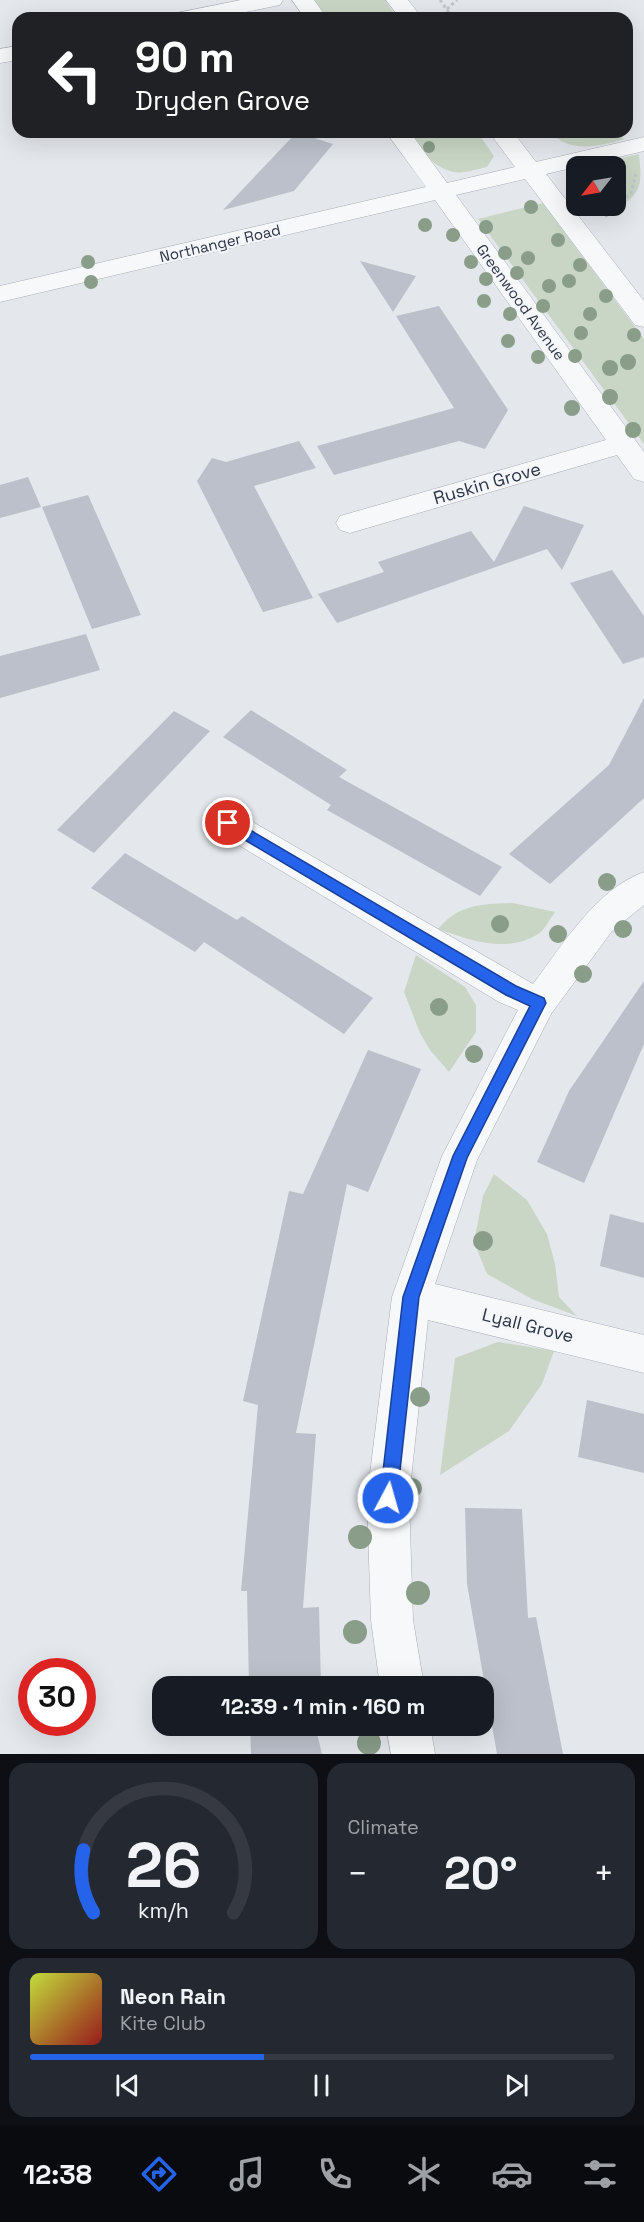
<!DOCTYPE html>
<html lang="en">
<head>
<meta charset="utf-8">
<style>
	body { margin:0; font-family:"Space Grotesk",sans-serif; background:#242831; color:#f1f3f6; height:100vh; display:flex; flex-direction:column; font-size:22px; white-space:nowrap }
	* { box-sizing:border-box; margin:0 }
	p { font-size:20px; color:#9ea1a6 }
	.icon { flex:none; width:33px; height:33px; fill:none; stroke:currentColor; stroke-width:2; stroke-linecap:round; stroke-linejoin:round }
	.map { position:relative; height:1754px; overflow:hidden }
	.panel { display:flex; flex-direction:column; gap:9px; padding:9px; background:#0d0f14; flex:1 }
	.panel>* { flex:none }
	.hud { position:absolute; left:12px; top:12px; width:621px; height:126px; border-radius:18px; box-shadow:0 6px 24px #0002; background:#202124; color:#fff; overflow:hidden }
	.needle { width:39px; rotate:239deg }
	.controls { position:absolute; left:566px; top:156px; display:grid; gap:12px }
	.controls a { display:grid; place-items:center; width:60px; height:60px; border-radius:12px; background:#171b24; box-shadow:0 6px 24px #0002; font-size:30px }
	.speed { position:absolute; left:18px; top:1658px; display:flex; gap:12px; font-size:30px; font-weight:700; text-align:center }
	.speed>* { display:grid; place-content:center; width:78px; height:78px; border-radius:50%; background:#171b24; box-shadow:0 6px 24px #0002; line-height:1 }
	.speed .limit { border:9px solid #d22; background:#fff; color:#111 }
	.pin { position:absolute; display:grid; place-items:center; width:51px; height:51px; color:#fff; margin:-26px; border:3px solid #fff; border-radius:50%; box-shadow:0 2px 6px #0007 }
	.me { position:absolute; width:66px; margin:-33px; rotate:6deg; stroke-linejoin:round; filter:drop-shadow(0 0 4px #0008) }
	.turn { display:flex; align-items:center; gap:21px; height:126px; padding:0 24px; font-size:27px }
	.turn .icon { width:78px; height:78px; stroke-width:2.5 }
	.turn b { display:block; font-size:42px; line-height:51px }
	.big { font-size:45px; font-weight:700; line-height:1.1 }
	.panel .card { flex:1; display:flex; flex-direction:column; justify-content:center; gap:9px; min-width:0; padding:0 21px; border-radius:18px; background:#242831 }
	.panel .dial { align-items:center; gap:0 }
	.dial svg { height:156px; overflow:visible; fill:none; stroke:#363941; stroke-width:7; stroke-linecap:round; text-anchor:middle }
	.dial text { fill:#f1f3f6; stroke:none }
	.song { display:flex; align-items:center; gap:18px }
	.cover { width:72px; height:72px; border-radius:9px; background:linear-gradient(135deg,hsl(70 70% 55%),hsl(0 70% 35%)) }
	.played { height:6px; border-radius:3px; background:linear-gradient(90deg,#2563eb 40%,#363941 40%) }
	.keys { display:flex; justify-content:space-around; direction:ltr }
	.heat { display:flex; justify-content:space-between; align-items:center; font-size:33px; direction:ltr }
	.panel .tiles { flex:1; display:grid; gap:9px; grid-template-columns:1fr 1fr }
	.card:last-child { grid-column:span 2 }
	.trip { position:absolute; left:152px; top:1676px; width:342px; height:60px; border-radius:18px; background:#171b24; box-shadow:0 6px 24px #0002; font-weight:700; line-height:60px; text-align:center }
	.dock { display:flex; height:96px; justify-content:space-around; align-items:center; background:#090b0e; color:#9ea1a6 }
	.dock .icon { width:42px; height:42px }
	.dock .selected { color:#2563eb }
	.dock b { font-size:27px; color:#f1f3f6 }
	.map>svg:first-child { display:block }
	.green { fill:#c9d6c5 }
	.building { fill:#bbc0ca }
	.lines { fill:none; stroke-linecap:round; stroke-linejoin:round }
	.minor-casing { stroke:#a9aeb7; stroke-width:1 }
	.path { stroke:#c2c5cb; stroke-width:3; stroke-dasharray:3 3; stroke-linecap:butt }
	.minor { fill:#f7f8fa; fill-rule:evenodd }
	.tree { fill:#899d89 }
	.route { fill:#2563eb; stroke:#184099; stroke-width:1.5 }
	.labels { text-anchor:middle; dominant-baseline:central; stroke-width:4.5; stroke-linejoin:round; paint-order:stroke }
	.far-street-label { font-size:15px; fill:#2b3445; stroke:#f4f6f9 }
	.street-label { font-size:18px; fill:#2b3445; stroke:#f4f6f9 }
</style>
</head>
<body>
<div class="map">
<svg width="644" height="1754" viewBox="0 0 644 1754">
	<rect width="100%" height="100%" fill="#e4e7ec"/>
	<!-- green -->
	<path class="green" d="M 311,0 L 385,0 L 397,18 L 324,18 Z
		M 408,132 L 477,132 L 494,156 L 487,167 C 478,169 463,174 454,172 C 433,168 419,148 408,132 Z
		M 550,132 L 610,132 L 625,139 C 599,146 570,154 550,132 Z
		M 639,154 C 643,190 640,193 611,214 L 606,206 L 615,206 L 615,166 L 592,165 Z
		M 543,203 L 644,339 L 644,444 L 478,219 Z
		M 513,903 L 555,912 C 550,918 545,930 538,934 C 506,954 470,940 438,929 C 459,904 483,904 513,903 Z
		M 416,955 L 465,987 L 476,1005 L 476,1032 L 449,1072 L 430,1050 L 420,1033 L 404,992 Z
		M 494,1174 L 527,1200 L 547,1234 L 555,1264 L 559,1297 L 577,1316 L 532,1299 L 487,1274 L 474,1242 L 483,1196 Z
		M 498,1342 L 554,1351 L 542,1384 L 509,1431 L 440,1475 L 455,1358 Z"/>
	<!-- building -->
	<path class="building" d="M 302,134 L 333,144 L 294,191 L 223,210 L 294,135 L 299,137 Z
		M 360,261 L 416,276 L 393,312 Z
		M 439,306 L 508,410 L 485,449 L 459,441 L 334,475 L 317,446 L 454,408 L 396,316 Z
		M 299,441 L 316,468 L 254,486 L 313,598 L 263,612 L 197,481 L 212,458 L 226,462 Z
		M 28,477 L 41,507 L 0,518 L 0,485 Z
		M 88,495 L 141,615 L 92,629 L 42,507 Z
		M 524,506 L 584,525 L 562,570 L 547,549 L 337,623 L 318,594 L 384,572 L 378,562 L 471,531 L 494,562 Z
		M 612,570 L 644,616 L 644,657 L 623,664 L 570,583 Z
		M 86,634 L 100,670 L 0,698 L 0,656 Z
		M 644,698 L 644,798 L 550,884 L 509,854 L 609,765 Z
		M 251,710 L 347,770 L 339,777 L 502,867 L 480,896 L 327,810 L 331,805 L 223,737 Z
		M 174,711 L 210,731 L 94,853 L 57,830 Z
		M 125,853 L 237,920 L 242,916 L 373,998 L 344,1034 L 204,942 L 195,952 L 91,888 Z
		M 644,981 L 644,1044 L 584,1183 L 537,1162 L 569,1091 Z
		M 368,1050 L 421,1069 L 368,1192 L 347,1184 L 296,1433 L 316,1434 L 303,1608 L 319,1607 L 321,1686 L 249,1686 L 247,1591 L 241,1591 L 258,1405 L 243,1401 L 289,1191 L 303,1194 Z
		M 610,1214 L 644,1223 L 644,1278 L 600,1266 Z
		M 587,1400 L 644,1414 L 644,1473 L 578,1457 Z
		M 465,1508 L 522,1509 L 528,1618 L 536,1617 L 563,1754 L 497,1754 L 467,1584 Z
		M 250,1725 L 315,1725 L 322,1754 L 251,1754 Z"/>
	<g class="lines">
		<defs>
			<path id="minor" d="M 241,0 L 283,0 L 280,5 L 216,18 L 174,18 L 177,13 Z
				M 292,0 L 314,0 L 327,18 L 305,18 Z
				M 386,0 L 408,0 L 422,18 L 400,18 Z
				M 18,46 L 18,60 L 0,63 L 0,49 Z
				M 386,132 L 410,132 L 447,183 L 515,167 L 489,132 L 513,132 L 536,162 L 644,137 L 644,151 L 546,174 L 644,301 L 644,327 L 635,325 L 525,179 L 456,195 L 644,452 L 644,482 L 634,479 L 617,455 L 350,533 L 340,530 L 336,523 L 340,516 L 606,440 L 435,200 L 0,302 L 0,286 L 426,187 Z
				M 228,810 L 239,814 L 533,984 C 562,946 596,889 644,872 L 644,905 L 612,931 L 551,1014 L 477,1160 L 435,1284 L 644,1335 L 644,1373 L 428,1320 L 409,1498 L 413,1620 L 424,1686 L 380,1686 L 371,1620 L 367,1498 L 392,1297 L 442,1156 L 518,1010 L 499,1002 L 217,832 L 212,823 L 217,814 Z
				M 386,1725 L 430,1725 L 435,1754 L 391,1754 Z"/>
		</defs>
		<!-- minor casing -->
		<use href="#minor" class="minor-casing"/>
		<!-- path -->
		<path class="path" d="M 440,0 L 453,18
			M 447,9 L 457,0
			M 607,217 L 605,214 L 631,193 L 636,174"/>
		<!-- minor -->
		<use href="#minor" class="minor"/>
	</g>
	<!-- trees -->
	<g class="tree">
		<circle cx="429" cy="147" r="6"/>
		<circle cx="531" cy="207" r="7"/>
		<circle cx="425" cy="225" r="7"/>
		<circle cx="486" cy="227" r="7"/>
		<circle cx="453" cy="235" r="7"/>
		<circle cx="558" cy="240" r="7"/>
		<circle cx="505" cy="253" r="7"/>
		<circle cx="528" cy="258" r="7"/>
		<circle cx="88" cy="262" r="7"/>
		<circle cx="471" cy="262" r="7"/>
		<circle cx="580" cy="265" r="7"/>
		<circle cx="517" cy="273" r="7"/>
		<circle cx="486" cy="279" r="7"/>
		<circle cx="569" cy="281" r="7"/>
		<circle cx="91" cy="282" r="7"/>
		<circle cx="549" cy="286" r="7"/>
		<circle cx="606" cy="296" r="7"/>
		<circle cx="484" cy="301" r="7"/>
		<circle cx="543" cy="306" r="7"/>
		<circle cx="510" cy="314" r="7"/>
		<circle cx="590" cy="314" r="7"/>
		<circle cx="581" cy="333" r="7"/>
		<circle cx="634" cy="335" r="7"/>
		<circle cx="508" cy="341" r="7"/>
		<circle cx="575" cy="356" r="7"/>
		<circle cx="538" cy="357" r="7"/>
		<circle cx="628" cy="362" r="8"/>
		<circle cx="610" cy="368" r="8"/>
		<circle cx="610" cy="397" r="8"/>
		<circle cx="572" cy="408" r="8"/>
		<circle cx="633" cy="430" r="8"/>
		<circle cx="607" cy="882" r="9"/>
		<circle cx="500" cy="924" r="9"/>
		<circle cx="623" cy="929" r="9"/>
		<circle cx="558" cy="934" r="9"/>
		<circle cx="583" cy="974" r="9"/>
		<circle cx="439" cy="1007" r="9"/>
		<circle cx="474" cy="1054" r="9"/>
		<circle cx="483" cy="1241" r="10"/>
		<circle cx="420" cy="1397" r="10"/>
		<circle cx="412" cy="1488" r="10"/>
		<circle cx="360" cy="1537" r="12"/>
		<circle cx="418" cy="1593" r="12"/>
		<circle cx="355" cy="1632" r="12"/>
		<circle cx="369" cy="1743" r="12"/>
	</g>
	<!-- route -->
	<path class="route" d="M 228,817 L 516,986 L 544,998 L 546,1003 L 467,1158 L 419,1297 L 397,1498 L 394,1504 L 388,1507 L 382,1504 L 380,1498 L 403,1297 L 453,1156 L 530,1006 L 506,995 L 223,827 L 221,823 Z"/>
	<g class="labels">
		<!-- far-street labels -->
		<g class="far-street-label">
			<text transform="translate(220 243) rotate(-13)">Northanger Road</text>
			<text transform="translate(521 302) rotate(54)">Greenwood Avenue</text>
		</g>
		<!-- street labels -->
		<g class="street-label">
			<text transform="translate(487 483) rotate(-16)">Ruskin Grove</text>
			<text transform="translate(528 1325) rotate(14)">Lyall Grove</text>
		</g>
	</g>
</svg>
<div class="controls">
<a><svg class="needle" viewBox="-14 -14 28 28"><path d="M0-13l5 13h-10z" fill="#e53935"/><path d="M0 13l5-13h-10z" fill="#9ea1a6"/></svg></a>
</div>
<div class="speed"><div class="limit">30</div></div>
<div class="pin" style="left:228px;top:823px;background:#d93025"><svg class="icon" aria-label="arrive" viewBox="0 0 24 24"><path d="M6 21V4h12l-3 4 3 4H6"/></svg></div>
<svg class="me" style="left:388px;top:1498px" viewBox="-20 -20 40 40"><circle r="17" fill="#2563eb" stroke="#fff" stroke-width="3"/><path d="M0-11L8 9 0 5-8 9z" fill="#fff"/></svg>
<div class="trip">12:39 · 1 min · 160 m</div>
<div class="hud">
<div class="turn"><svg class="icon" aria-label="left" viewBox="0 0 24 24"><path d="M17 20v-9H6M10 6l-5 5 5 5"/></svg><div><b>90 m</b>Dryden Grove</div></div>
</div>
</div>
<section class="panel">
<div class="tiles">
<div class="card dial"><svg viewBox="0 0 100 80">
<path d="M14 69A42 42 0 1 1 86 69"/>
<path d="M14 69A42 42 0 0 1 9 37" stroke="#2563eb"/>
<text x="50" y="56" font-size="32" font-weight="700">26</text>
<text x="50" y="72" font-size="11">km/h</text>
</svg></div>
<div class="card"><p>Climate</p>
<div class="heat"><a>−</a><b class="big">20°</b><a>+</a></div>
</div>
<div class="card">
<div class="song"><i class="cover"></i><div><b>Neon Rain</b><p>Kite Club</p></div></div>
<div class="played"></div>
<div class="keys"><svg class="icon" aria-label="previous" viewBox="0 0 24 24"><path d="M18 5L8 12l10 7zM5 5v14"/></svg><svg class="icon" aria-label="pause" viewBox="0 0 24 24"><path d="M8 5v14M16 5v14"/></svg><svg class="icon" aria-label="next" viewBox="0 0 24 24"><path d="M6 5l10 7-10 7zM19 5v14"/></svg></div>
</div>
</div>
</section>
<nav class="dock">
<b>12:38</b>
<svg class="icon selected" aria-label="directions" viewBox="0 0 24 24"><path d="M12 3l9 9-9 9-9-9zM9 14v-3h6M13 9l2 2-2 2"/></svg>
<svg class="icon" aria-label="music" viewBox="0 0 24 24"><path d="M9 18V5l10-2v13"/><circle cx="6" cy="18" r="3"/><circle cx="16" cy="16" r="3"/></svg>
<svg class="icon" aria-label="phone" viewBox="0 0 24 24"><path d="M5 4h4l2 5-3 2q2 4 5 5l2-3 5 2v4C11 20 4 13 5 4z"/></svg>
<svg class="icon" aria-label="climate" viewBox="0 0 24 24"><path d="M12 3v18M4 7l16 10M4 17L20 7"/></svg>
<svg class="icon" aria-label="car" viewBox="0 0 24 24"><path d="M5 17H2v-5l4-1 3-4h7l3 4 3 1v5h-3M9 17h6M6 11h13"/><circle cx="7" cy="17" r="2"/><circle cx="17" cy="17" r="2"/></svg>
<svg class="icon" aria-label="filters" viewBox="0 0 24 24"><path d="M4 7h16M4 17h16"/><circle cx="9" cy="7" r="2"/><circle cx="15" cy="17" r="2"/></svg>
</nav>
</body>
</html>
